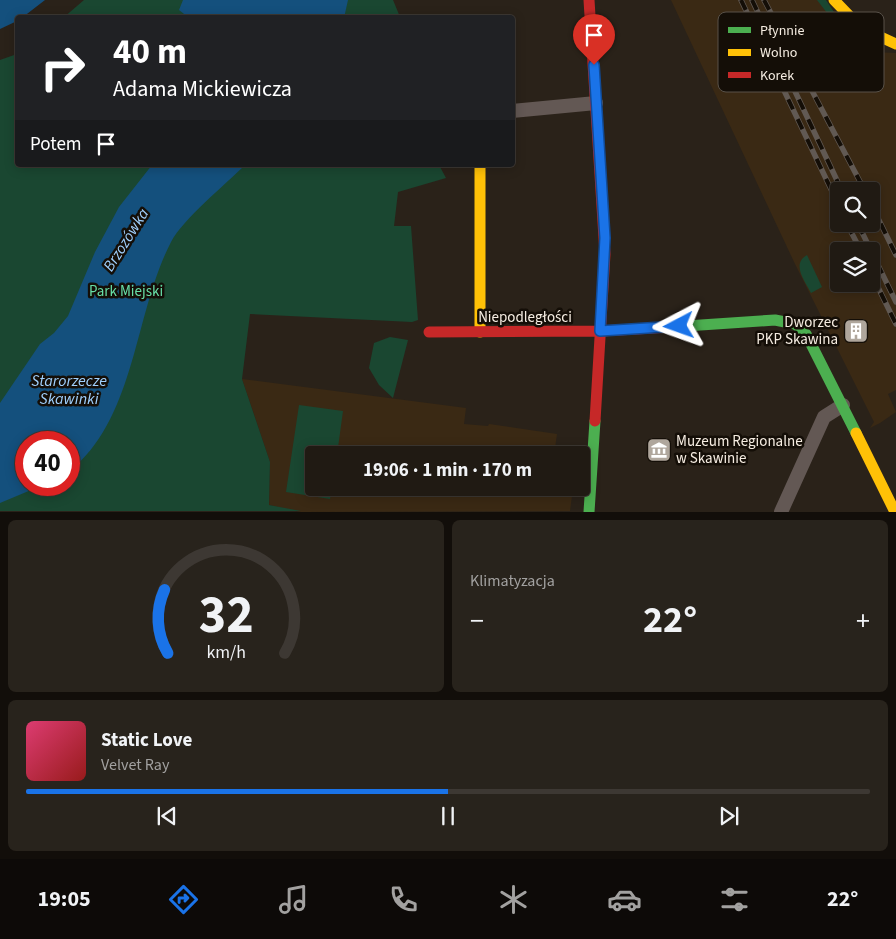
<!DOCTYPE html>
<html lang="pl">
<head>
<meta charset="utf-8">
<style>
	body { margin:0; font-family:"Source Sans 3",sans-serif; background:#28231c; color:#f1f3f6; height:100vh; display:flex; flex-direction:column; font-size:19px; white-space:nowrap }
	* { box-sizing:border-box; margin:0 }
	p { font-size:16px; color:#a2a1a0 }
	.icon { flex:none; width:28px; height:28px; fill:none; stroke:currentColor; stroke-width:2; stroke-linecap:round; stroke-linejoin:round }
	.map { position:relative; height:512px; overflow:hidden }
	.panel { display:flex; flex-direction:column; gap:8px; padding:8px; background:#120e0a; flex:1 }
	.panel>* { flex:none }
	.top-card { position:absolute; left:15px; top:15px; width:500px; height:152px; border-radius:5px; box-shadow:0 2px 12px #0003,0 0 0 1px #3d3833; background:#202124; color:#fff; overflow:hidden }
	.controls { position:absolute; left:830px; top:182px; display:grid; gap:10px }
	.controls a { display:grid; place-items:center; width:50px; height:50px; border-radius:5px; background:#201a13; box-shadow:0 2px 12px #0003,0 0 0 1px #3d3833; font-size:25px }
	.speed { position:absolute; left:15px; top:431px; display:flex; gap:10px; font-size:25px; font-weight:700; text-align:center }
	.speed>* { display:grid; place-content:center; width:65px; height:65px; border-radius:50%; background:#201a13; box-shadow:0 2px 12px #0003,0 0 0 1px #3d3833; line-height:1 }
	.speed .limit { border:8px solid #d22; background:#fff; color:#111 }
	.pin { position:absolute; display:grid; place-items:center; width:42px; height:42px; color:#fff; margin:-51px -21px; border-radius:50% 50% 50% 0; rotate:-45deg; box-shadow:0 0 5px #0007 }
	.pin .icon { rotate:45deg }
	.me { position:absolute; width:55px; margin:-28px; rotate:266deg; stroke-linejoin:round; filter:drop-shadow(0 0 4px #0008) }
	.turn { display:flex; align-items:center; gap:18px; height:105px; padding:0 15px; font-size:22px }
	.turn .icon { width:65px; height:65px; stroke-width:2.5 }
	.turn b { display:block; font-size:35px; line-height:42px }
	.then { display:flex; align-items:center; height:48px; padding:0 15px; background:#0003; gap:10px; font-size:19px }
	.big { font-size:38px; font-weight:700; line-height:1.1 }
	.panel .widget { flex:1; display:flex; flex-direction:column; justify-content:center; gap:8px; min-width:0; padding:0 18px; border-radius:8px; background:#28231c }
	.panel .dial { align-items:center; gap:0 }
	.dial svg { height:130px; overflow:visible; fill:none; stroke:#3d3833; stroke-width:7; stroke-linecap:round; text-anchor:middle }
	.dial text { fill:#f1f3f6; stroke:none }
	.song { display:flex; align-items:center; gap:15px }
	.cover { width:60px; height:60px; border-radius:8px; background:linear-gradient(135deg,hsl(340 70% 55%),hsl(0 70% 35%)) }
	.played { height:5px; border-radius:2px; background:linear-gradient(90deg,#1a73e8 50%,#3d3833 50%) }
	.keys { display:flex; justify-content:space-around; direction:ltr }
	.heat { display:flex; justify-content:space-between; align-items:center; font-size:28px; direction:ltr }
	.panel .tiles { flex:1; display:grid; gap:8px; grid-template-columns:1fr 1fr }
	.widget:last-child { grid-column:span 2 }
	.trip { position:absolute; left:305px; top:446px; width:285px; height:50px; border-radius:5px; background:#201a13; box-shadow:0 2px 12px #0003,0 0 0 1px #3d3833; font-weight:700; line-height:50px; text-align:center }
	.tabs { display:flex; height:80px; justify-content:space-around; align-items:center; background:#0d0a08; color:#a2a1a0 }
	.tabs .icon { width:35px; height:35px }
	.tabs .current { color:#1a73e8 }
	.tabs b { font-size:22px; color:#f1f3f6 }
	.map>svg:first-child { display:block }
	.built { fill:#3a2914; fill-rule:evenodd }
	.green { fill:#1a4731; fill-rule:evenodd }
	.water { fill:#14507d }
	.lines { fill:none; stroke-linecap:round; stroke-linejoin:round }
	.street { stroke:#635854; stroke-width:14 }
	.fast { stroke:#4caf50; stroke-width:11 }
	.slow { stroke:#ffc107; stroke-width:11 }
	.jam { stroke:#c62828; stroke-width:11 }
	.rail-casing { stroke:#615953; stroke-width:5.5 }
	.rail { stroke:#140e07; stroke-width:4; stroke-dasharray:11; stroke-linecap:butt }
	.route-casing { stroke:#114b97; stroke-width:12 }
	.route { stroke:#1a73e8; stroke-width:9 }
	.labels { text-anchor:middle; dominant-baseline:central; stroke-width:5; stroke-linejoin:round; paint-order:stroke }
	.park-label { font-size:15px; fill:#68dfa7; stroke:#140e07 }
	.street-label { font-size:15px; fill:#f6ede2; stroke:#140e07 }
	.poi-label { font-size:15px; fill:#f6ede2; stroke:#140e07; text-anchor:end }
	.water-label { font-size:16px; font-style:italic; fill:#a1d1fe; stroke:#140e07 }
	.key { fill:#140e07; stroke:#585149; stroke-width:1 }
	.key-label { font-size:14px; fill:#f6ede2 }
</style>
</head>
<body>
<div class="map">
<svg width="896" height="512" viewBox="0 0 896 512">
	<rect width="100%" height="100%" fill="#2a2219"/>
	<!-- built -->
	<path class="built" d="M 671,0 L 819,0 L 857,45 L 874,52 L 896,53 L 896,390 L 888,394 L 896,412 L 880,423 L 870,428 L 874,422 L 795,264 ZM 839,191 L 871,191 L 871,224 L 839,224 ZM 839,251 L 871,251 L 871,284 L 839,284 Z
		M 242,379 L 466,408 L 464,424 L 488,426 L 489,424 L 557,434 L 554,455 L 314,455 L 314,488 L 573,488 L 570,511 L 301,512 L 269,505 L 270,462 Z"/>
	<!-- green -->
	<path class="green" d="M 84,0 L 393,0 L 400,17 L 63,18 Z
		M 817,0 L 826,0 L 838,18 L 863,43 L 859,54 Z
		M 17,54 L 18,165 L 439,165 L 446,178 L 398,192 L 394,226 L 411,226 L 418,320 L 412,322 L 250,314 L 242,379 L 270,462 L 269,505 L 301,511 L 0,511 L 0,60 ZM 26,442 L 69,442 L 69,485 L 26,485 Z
		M 807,255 L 822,287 L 811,293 C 805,281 791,264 807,255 Z
		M 390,337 L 408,340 L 393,398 L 379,385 L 369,368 L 374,343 Z
		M 299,405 L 343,411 L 337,455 L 314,455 L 314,488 L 332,488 L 330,499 L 286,492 Z"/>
	<!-- water -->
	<path class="water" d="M 0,0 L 45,0 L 23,17 L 18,18 L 17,21 L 0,29 Z
		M 183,0 L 348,0 L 344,18 L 188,17 L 179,10 Z
		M 152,165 L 245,165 C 226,184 183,219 171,242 C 133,316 137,416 69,472 L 69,442 L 26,442 L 26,485 L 43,485 L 0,503 L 0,403 L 40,344 L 54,333 L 68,316 L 95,252 L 119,207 Z"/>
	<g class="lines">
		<!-- street -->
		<path class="street" d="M 512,111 L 596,103
			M 781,512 L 824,417 L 843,405"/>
		<!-- fast -->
		<path class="fast" d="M 671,327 L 775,320 L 795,324 L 806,334 L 856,433
			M 589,512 L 595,421"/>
		<!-- slow -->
		<path class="slow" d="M 834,0 L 861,28 L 896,44
			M 480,165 L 480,332
			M 856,433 L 895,512"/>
		<!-- jam -->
		<path class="jam" d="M 589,0 L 605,254 L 595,421
			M 429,332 L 601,331 L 671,327"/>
		<defs>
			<path id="rail" d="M 741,0 L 839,206
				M 752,0 L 842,191
				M 764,0 L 865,191
				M 871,204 L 896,255
				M 847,224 L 861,251
				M 858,224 L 896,302
				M 871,273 L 896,324"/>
		</defs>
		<!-- rail casing -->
		<use href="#rail" class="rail-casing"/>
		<!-- rail -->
		<use href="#rail" class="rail"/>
	</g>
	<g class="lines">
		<defs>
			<path id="route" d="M 594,65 L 605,238 L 600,331 L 679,326"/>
		</defs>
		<!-- route casing -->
		<use href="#route" class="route-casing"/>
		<!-- route -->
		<use href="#route" class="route"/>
	</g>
	<!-- icons -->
	<defs>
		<symbol id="building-square" viewBox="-11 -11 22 22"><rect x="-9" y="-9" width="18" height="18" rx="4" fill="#afa69c" stroke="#140e07"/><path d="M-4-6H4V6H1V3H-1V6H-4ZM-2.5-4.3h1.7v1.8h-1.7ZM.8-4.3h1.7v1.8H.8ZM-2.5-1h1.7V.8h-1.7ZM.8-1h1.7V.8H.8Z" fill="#fff"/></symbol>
		<symbol id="museum-square" viewBox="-11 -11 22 22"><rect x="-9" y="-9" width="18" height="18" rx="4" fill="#afa69c" stroke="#140e07"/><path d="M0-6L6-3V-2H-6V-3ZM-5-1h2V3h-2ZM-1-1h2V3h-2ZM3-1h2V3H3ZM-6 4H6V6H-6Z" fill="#fff"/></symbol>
	</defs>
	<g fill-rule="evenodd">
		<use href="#building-square" x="842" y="317" width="28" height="28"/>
		<use href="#museum-square" x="645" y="436" width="28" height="28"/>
	</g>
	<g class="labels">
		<!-- park labels -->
		<g class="park-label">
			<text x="126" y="291">Park Miejski</text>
		</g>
		<!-- street labels -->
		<g class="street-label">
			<text x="525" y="317">Niepodległości</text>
		</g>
		<!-- poi labels -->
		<g class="poi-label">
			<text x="838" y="322">Dworzec<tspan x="838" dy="17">PKP Skawina</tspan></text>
			<text x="676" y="441" text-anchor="start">Muzeum Regionalne<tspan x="676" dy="17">w Skawinie</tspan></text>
		</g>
		<!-- water labels -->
		<g class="water-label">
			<text transform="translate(126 240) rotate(-58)">Brzozówka</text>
			<text x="69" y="381">Starorzecze<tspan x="69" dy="18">Skawinki</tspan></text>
		</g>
	</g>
	<!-- legend -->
	<rect x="718" y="12" width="166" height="80" rx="8" class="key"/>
	<rect x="728" y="27" width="23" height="6" fill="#4caf50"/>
	<rect x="728" y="49" width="23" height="7" fill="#ffc107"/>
	<rect x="728" y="72" width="23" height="6" fill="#c62828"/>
	<g class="key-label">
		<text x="760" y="35">Płynnie</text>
		<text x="760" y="57">Wolno</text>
		<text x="760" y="80">Korek</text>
	</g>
</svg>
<div class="controls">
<a><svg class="icon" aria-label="search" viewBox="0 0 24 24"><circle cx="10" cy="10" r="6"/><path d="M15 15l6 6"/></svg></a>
<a><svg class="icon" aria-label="layers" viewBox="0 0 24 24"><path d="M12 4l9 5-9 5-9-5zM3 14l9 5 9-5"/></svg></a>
</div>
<div class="speed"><div class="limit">40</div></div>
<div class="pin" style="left:594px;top:65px;background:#d93025"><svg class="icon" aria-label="arrive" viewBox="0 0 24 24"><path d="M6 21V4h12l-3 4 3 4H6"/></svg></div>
<svg class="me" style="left:679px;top:326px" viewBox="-20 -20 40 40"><path d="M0-17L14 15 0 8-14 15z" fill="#1a73e8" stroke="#fff" stroke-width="4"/></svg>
<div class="trip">19:06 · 1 min · 170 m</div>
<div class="top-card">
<div class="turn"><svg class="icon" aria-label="right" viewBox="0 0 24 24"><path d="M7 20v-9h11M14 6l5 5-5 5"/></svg><div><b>40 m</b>Adama Mickiewicza</div></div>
<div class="then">Potem<svg class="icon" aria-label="arrive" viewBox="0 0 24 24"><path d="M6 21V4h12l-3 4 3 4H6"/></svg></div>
</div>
</div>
<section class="panel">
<div class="tiles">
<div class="widget dial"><svg viewBox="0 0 100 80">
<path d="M14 69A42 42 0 1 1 86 69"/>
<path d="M14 69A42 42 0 0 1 12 30" stroke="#1a73e8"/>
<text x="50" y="56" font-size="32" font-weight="700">32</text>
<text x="50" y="72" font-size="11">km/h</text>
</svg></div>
<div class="widget"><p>Klimatyzacja</p>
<div class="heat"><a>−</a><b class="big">22°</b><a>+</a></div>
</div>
<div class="widget">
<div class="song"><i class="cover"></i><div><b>Static Love</b><p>Velvet Ray</p></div></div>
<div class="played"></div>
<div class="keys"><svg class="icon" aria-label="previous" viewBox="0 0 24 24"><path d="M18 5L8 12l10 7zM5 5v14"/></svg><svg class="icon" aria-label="pause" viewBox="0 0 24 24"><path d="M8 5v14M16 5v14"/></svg><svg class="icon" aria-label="next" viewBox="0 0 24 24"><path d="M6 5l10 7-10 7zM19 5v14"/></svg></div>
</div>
</div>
</section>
<nav class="tabs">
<b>19:05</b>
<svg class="icon current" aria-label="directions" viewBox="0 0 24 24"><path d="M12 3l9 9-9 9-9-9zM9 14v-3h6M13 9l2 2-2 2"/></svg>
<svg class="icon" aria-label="music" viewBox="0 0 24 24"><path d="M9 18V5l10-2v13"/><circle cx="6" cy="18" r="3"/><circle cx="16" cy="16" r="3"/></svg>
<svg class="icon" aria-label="phone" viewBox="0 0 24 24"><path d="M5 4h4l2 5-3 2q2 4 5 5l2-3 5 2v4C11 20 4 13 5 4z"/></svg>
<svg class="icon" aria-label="climate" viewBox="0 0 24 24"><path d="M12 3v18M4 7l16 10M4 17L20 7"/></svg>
<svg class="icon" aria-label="car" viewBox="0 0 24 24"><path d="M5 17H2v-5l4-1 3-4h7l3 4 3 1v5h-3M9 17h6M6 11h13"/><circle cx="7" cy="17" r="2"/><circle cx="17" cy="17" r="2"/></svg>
<svg class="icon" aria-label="filters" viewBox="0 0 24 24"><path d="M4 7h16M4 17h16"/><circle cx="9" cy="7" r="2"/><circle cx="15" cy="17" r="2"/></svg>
<b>22°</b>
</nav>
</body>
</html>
